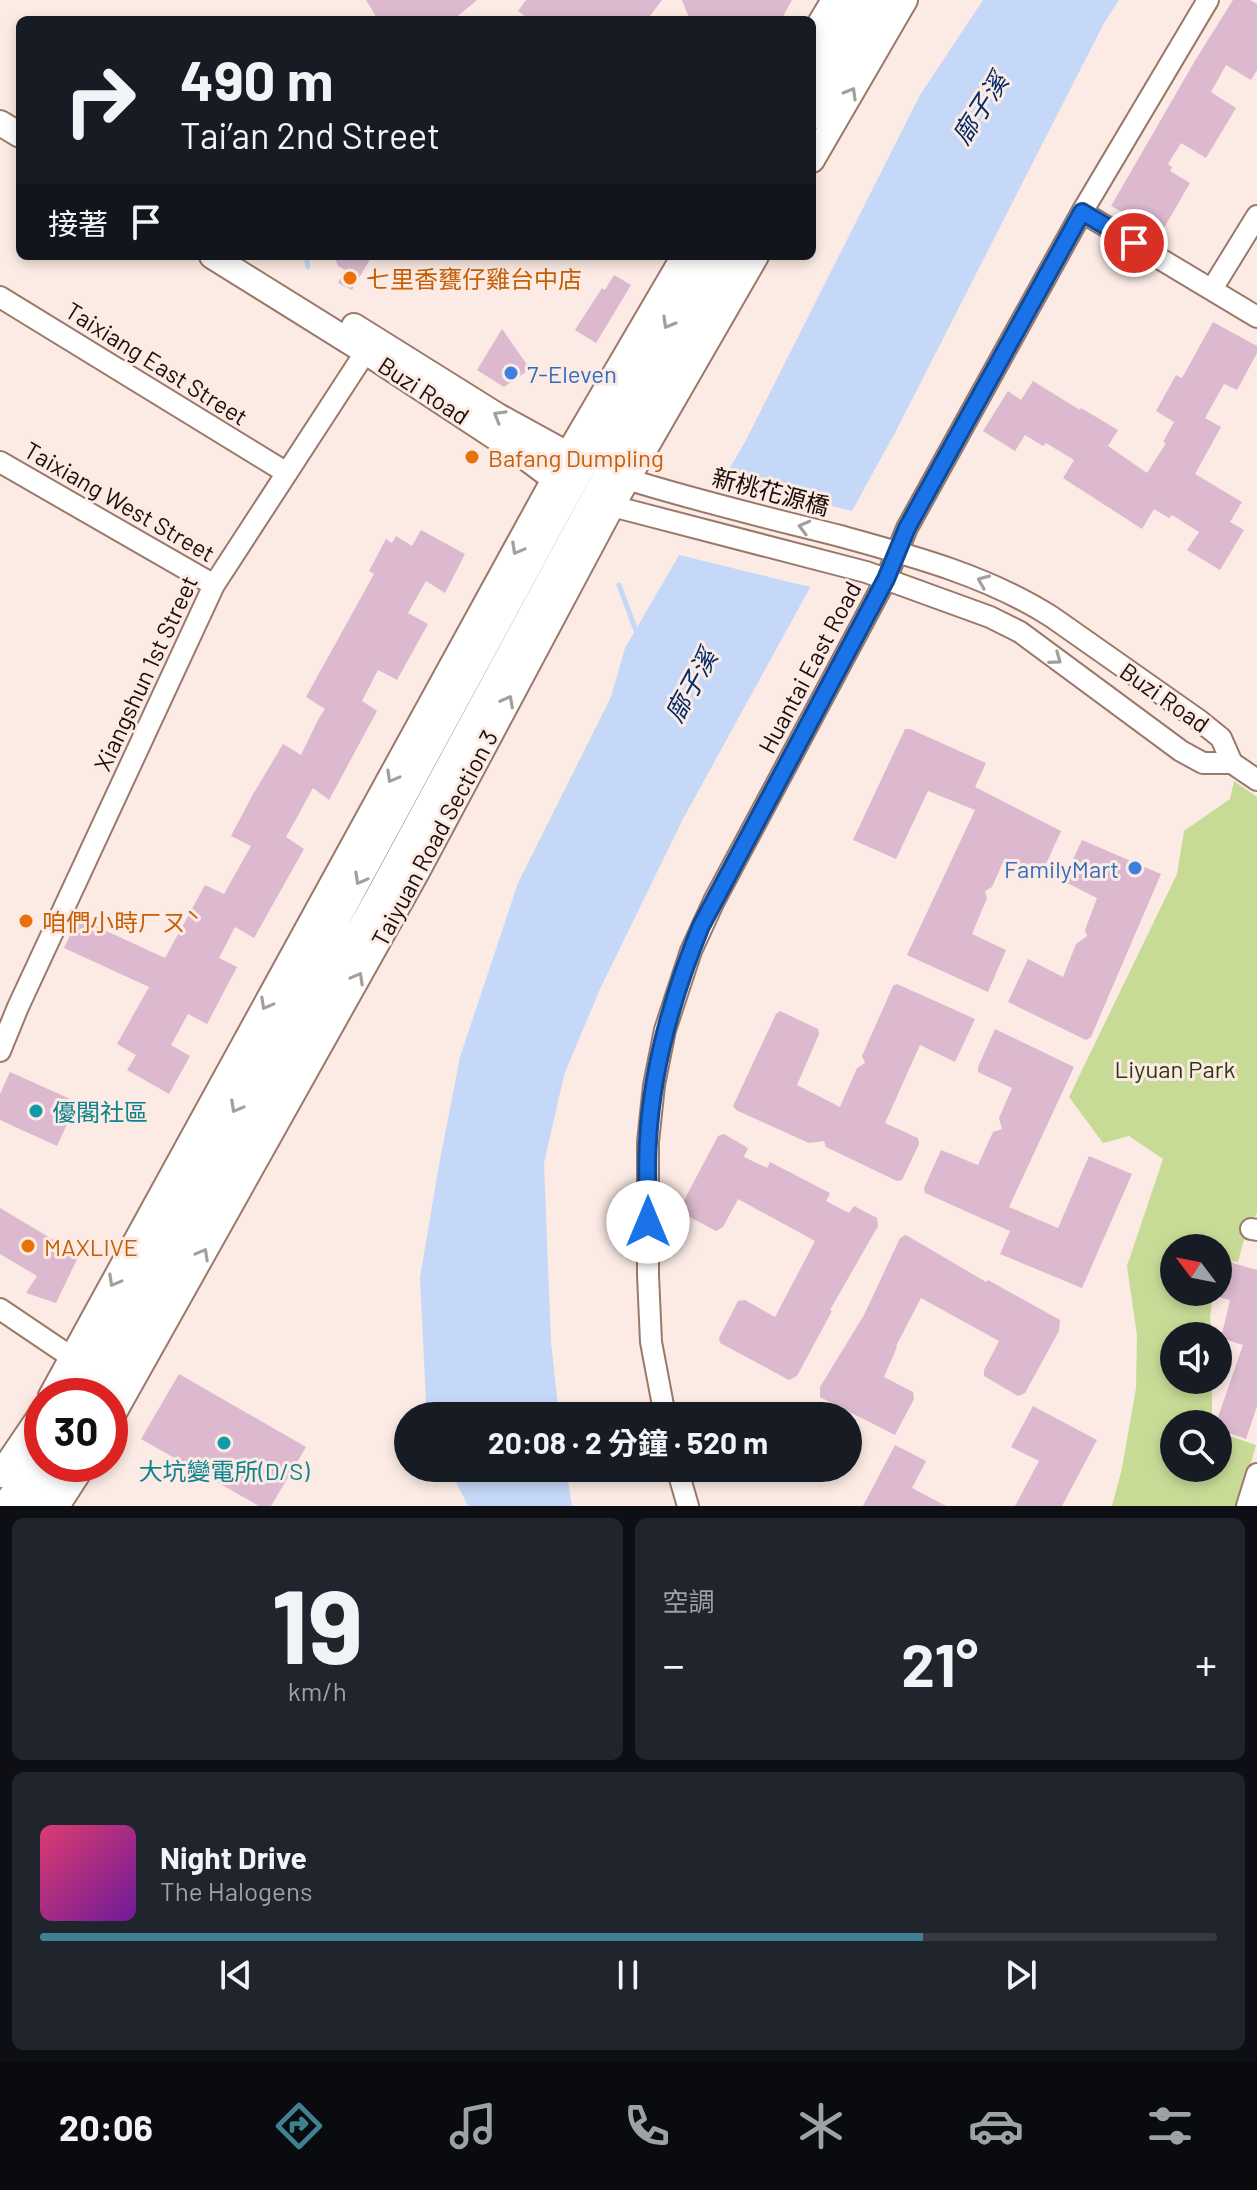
<!DOCTYPE html>
<html lang="zh-TW">
<head>
<meta charset="utf-8">
<style>
	body { margin:0; font-family:Barlow,"Noto Sans TC",sans-serif; background:#20242c; color:#f1f3f6; height:100vh; display:flex; flex-direction:column; font-size:30px; white-space:nowrap }
	* { box-sizing:border-box; margin:0 }
	p { font-size:26px; color:#9ea1a6 }
	.icon { flex:none; width:44px; height:44px; fill:none; stroke:currentColor; stroke-width:2; stroke-linecap:round; stroke-linejoin:round }
	.map { position:relative; height:1506px; overflow:hidden }
	.panel { display:flex; flex-direction:column; gap:12px; padding:12px; background:#0d0f14; flex:1 }
	.panel>* { flex:none }
	.top-card { position:absolute; left:16px; top:16px; width:800px; height:244px; border-radius:12px; box-shadow:0 4px 12px #0003; background:#171b24; color:#f1f3f6; overflow:hidden }
	.needle { width:52px; rotate:302deg }
	.fabs { position:absolute; left:1160px; top:1234px; display:grid; gap:16px }
	.fabs a { display:grid; place-items:center; width:72px; height:72px; border-radius:50%; background:#171b24; box-shadow:0 4px 12px #0003; font-size:40px }
	.speed { position:absolute; left:24px; top:1378px; display:flex; gap:16px; font-size:40px; font-weight:700; text-align:center }
	.speed>* { display:grid; place-content:center; width:104px; height:104px; border-radius:50%; background:#171b24; box-shadow:0 4px 12px #0003; line-height:1 }
	.speed .limit { border:12px solid #d22; background:#fff; color:#111 }
	.pin { position:absolute; display:grid; place-items:center; width:68px; height:68px; color:#fff; margin:-34px; border:4px solid #fff; border-radius:50%; box-shadow:0 2px 8px #0007 }
	.me { position:absolute; width:88px; margin:-44px; rotate:0deg; stroke-linejoin:round; filter:drop-shadow(0 0 6px #0008) }
	.turn { display:flex; align-items:center; gap:28px; height:168px; padding:0 32px; font-size:36px }
	.turn .icon { width:104px; height:104px; stroke-width:2.5 }
	.turn b { display:block; font-size:56px; line-height:68px }
	.then { display:flex; align-items:center; height:76px; padding:0 32px; background:#0003; gap:16px; font-size:30px }
	.big { font-size:60px; font-weight:700; line-height:1.1 }
	.panel .tile { flex:1; display:flex; flex-direction:column; justify-content:center; gap:12px; min-width:0; padding:0 28px; border-radius:12px; background:#20242c }
	.panel .dial { align-items:center; gap:0 }
	.dial b { font-size:104px; line-height:1 }
	.song { display:flex; align-items:center; gap:24px }
	.cover { width:96px; height:96px; border-radius:12px; background:linear-gradient(135deg,hsl(340 70% 55%),hsl(280 70% 35%)) }
	.played { height:8px; border-radius:4px; background:linear-gradient(90deg,#3f8192 75%,#363941 75%) }
	.keys { display:flex; justify-content:space-around; direction:ltr }
	.heat { display:flex; justify-content:space-between; align-items:center; font-size:44px; direction:ltr }
	.panel .tiles { flex:1; display:grid; gap:12px; grid-template-columns:1fr 1fr }
	.tile:last-child { grid-column:span 2 }
	.trip { position:absolute; left:394px; top:1402px; width:468px; height:80px; border-radius:40px; background:#171b24; box-shadow:0 4px 12px #0003; font-weight:700; line-height:80px; text-align:center }
	.tabs { display:flex; height:128px; justify-content:space-around; align-items:center; background:#090b0e; color:#9ea1a6 }
	.tabs .icon { width:56px; height:56px }
	.tabs .on { color:#3f8192 }
	.tabs b { font-size:36px; color:#f1f3f6 }
	.map>svg:first-child { display:block }
	.green { fill:#c8db96 }
	.water { fill:#c5d8f7 }
	.pier { fill:#fbebe4 }
	.lines { fill:none; stroke-linecap:round; stroke-linejoin:round }
	.stream { stroke:#c5d8f7; stroke-width:5 }
	.building { fill:#dcb9ce }
	.minor-casing { stroke:#9b796a; stroke-width:24 }
	.major-casing { stroke:#9b796a; stroke-width:28 }
	.minor { stroke:#fff; stroke-width:20 }
	.major { stroke:#fff; stroke-width:24 }
	.oneway { stroke:#a49f9c }
	.route-casing { stroke:#114b97; stroke-width:20 }
	.route { stroke:#1a73e8; stroke-width:14 }
	.food-dot { fill:#e8710a; stroke:#fbebe4; stroke-width:3 }
	.shop-dot { fill:#3f7fe0; stroke:#fbebe4; stroke-width:3 }
	.culture-dot { fill:#0f9aa8; stroke:#fbebe4; stroke-width:3 }
	.labels { text-anchor:middle; dominant-baseline:central; stroke-width:6; stroke-linejoin:round; paint-order:stroke }
	.food-label { font-size:24px; fill:#c56008; stroke:#fbebe4; text-anchor:start }
	.street-label { font-size:24px; fill:#1b0e08; stroke:#fbebe4 }
	.shop-label { font-size:24px; fill:#366cbe; stroke:#fbebe4; text-anchor:start }
	.park-label { font-size:24px; fill:#303812; stroke:#fbebe4 }
	.culture-label { font-size:24px; fill:#0d838f; stroke:#fbebe4; text-anchor:start }
	.water-label { font-size:26px; font-style:italic; fill:#022b6c; stroke:#fbebe4 }
</style>
</head>
<body>
<div class="map">
<svg width="1257" height="1506" viewBox="0 0 1257 1506">
	<rect width="100%" height="100%" fill="#fbebe4"/>
	<!-- green -->
	<path class="green" d="M 1234,781 L 1257,797 L 1257,1213 L 1247,1229 L 1238,1262 L 1219,1258 L 1218,1262 L 1218,1248 L 1174,1248 L 1174,1292 L 1213,1292 L 1210,1318 L 1212,1336 L 1174,1336 L 1174,1380 L 1212,1380 L 1212,1424 L 1174,1424 L 1174,1468 L 1218,1468 L 1218,1432 L 1256,1445 L 1239,1506 L 1112,1506 L 1122,1468 L 1136,1388 L 1137,1335 L 1127,1266 L 1163,1159 L 1129,1136 L 1103,1143 L 1069,1097 L 1177,874 L 1184,831 L 1230,799 Z"/>
	<!-- water -->
	<path class="water" d="M 983,0 L 1119,0 L 1104,23 L 897,429 L 683,819 L 600,989 L 564,1075 L 544,1163 L 551,1342 L 559,1416 L 431,1416 L 426,1402 L 420,1277 L 439,1165 L 460,1057 L 518,883 L 611,697 L 625,648 L 745,442 L 920,95 Z
		M 449,1468 L 566,1468 L 572,1506 L 468,1506 Z"/>
	<!-- pier -->
	<path class="pier" d="M 719,479 L 856,512 L 814,588 L 675,554 Z"/>
	<g class="lines">
		<!-- stream -->
		<path class="stream" d="M 306,256 L 308,267
			M 619,585 L 638,636"/>
	</g>
	<!-- building -->
	<path class="building" d="M 366,0 L 477,0 L 453,20 L 378,20 Z
		M 526,0 L 662,0 L 647,20 L 530,20 L 518,11 Z
		M 682,0 L 792,0 L 781,20 L 690,20 Z
		M 1233,0 L 1250,0 L 1257,4 L 1257,70 L 1251,80 L 1226,65 L 1211,92 L 1236,108 L 1206,158 L 1181,143 L 1168,164 L 1172,167 L 1170,171 L 1190,183 L 1161,233 L 1111,206 L 1196,59 Z
		M 334,256 L 372,256 L 352,290 L 338,283 L 345,270 L 338,266 Z
		M 614,275 L 631,285 L 596,343 L 575,330 L 602,288 L 605,290 Z
		M 1213,322 L 1257,346 L 1257,353 L 1237,390 L 1224,384 L 1205,418 L 1221,427 L 1195,474 L 1242,502 L 1230,522 L 1244,530 L 1220,570 L 1187,550 L 1199,532 L 1172,515 L 1169,518 L 1154,509 L 1142,529 L 1063,478 L 1074,460 L 1046,443 L 1043,446 L 1025,435 L 1015,451 L 983,431 L 1008,391 L 1021,400 L 1033,381 L 1080,410 L 1081,408 L 1118,430 L 1108,446 L 1147,473 L 1166,443 L 1163,442 L 1174,422 L 1156,411 L 1176,375 L 1182,378 Z
		M 502,329 L 530,369 L 504,387 L 477,370 Z
		M 421,530 L 465,554 L 445,593 L 426,581 L 408,613 L 428,624 L 397,680 L 378,670 L 362,701 L 377,711 L 329,800 L 313,788 L 296,819 L 286,837 L 304,849 L 254,938 L 235,927 L 219,958 L 237,967 L 207,1024 L 188,1014 L 171,1045 L 190,1056 L 169,1094 L 127,1070 L 136,1055 L 117,1044 L 149,987 L 64,948 L 78,918 L 165,958 L 205,885 L 224,894 L 251,846 L 231,836 L 252,796 L 283,744 L 301,755 L 318,720 L 325,709 L 306,697 L 374,574 L 369,571 L 386,539 L 392,543 L 396,536 L 412,546 Z
		M 905,729 L 910,729 L 986,763 L 975,787 L 1061,831 L 1042,873 L 1005,858 L 992,887 L 985,891 L 987,898 L 972,934 L 1006,950 L 988,992 L 907,955 L 975,810 L 928,791 L 896,859 L 853,840 Z
		M 1082,840 L 1161,874 L 1091,1037 L 1086,1040 L 1008,1002 L 1028,959 L 1063,977 L 1076,944 L 1087,936 L 1085,930 L 1097,898 L 1063,881 Z
		M 897,984 L 975,1019 L 955,1062 L 920,1045 L 885,1123 L 918,1138 L 919,1144 L 902,1180 L 897,1181 L 826,1147 L 824,1141 L 809,1143 L 736,1110 L 733,1106 L 776,1014 L 780,1011 L 818,1029 L 819,1034 L 797,1085 L 840,1107 L 857,1068 L 865,1063 L 862,1056 L 893,986 Z
		M 995,1029 L 1074,1067 L 1009,1207 L 1058,1228 L 1089,1156 L 1132,1174 L 1082,1288 L 1000,1254 L 1010,1231 L 925,1193 L 924,1188 L 941,1150 L 978,1165 L 993,1132 L 1002,1129 L 999,1118 L 1012,1088 L 978,1072 L 978,1067 Z
		M 10,1072 L 77,1102 L 57,1146 L 0,1120 L 0,1094 Z
		M 724,1134 L 748,1148 L 744,1157 L 767,1168 L 770,1162 L 830,1193 L 826,1201 L 849,1213 L 854,1206 L 877,1218 L 878,1226 L 830,1310 L 832,1311 L 797,1376 L 789,1380 L 720,1343 L 719,1338 L 738,1301 L 745,1300 L 775,1317 L 815,1241 L 738,1199 L 723,1227 L 716,1231 L 682,1213 L 681,1206 L 718,1136 Z
		M 0,1208 L 79,1255 L 56,1303 L 26,1293 L 37,1276 L 0,1254 Z
		M 906,1235 L 986,1282 L 988,1280 L 1060,1320 L 1059,1331 L 1025,1393 L 1018,1396 L 984,1376 L 984,1370 L 999,1341 L 921,1298 L 896,1346 L 897,1347 L 884,1377 L 913,1392 L 914,1399 L 895,1435 L 820,1397 L 820,1387 L 864,1315 L 900,1238 Z
		M 1226,1261 L 1257,1270 L 1257,1406 L 1246,1439 L 1218,1429 L 1218,1417 L 1243,1345 L 1221,1338 L 1230,1300 L 1215,1296 L 1218,1292 Z
		M 179,1374 L 306,1447 L 271,1506 L 259,1506 L 141,1439 Z
		M 1033,1406 L 1097,1440 L 1062,1506 L 1015,1506 L 1039,1461 L 1011,1447 Z
		M 895,1445 L 926,1461 L 912,1488 L 946,1506 L 863,1506 Z"/>
	<g class="lines">
		<defs>
			<path id="minor" d="M 1082,212 L 1257,317
				M 1212,289 L 1257,216
				M 0,297 L 287,473
				M 0,462 L 214,585
				M 627,479 C 697,501 769,518 840,536 C 913,556 988,576 1052,617 L 1200,721 L 1221,738 L 1232,763
				M 612,506 L 866,572 L 990,617 L 1020,632 L 1181,751 L 1203,763 L 1232,763
				M 1232,763 L 1257,780
				M 0,1051 L 18,1007 L 214,585 L 372,342
				M 1251,1229 L 1257,1230
				M 0,1309 L 83,1365
				M 665,1416 L 651,1342 L 648,1275 L 648,1142 L 654,1085 L 665,1030 L 691,951 L 714,901 L 886,579 L 907,528 L 1082,212 L 1208,0
				M 677,1468 L 688,1506
				M 1247,1506 L 1257,1474"/>
			<path id="major" d="M 812,37 L 834,0
				M 812,76 L 856,0
				M 812,117 L 879,0
				M 0,123 L 20,135
				M 812,160 L 905,0
				M 212,256 L 366,352 L 521,454 L 565,487
				M 354,326 L 498,416 L 580,461
				M 51,1396 L 568,454 L 684,256
				M 76,1396 L 156,1254 L 585,463 L 707,256
				M 97,1396 L 376,900 L 607,473 L 732,256
				M 110,1420 L 417,872 L 612,506 L 756,256
				M 0,1475 L 42,1413
				M 4,1506 L 42,1451
				M 30,1506 L 59,1464
				M 57,1506 L 84,1464"/>
		</defs>
		<!-- minor casing -->
		<use href="#minor" class="minor-casing"/>
		<!-- major casing -->
		<use href="#major" class="major-casing"/>
		<!-- minor -->
		<use href="#minor" class="minor"/>
		<!-- major -->
		<use href="#major" class="major"/>
	</g>
	<!-- one-way arrows -->
	<defs><path id="oneway-chevron" d="M-2-3.5L2.5 0L-2 3.5" fill="none" stroke-width="1.6" stroke-linecap="round" stroke-linejoin="round" transform="scale(2)"/></defs>
	<g class="oneway">
		<use href="#oneway-chevron" transform="translate(851 93) rotate(-60)"/>
		<use href="#oneway-chevron" transform="translate(668 323) rotate(120)"/>
		<use href="#oneway-chevron" transform="translate(499 416) rotate(-150)"/>
		<use href="#oneway-chevron" transform="translate(804 527) rotate(-165)"/>
		<use href="#oneway-chevron" transform="translate(517 549) rotate(119)"/>
		<use href="#oneway-chevron" transform="translate(983 581) rotate(-157)"/>
		<use href="#oneway-chevron" transform="translate(1056 659) rotate(36)"/>
		<use href="#oneway-chevron" transform="translate(508 701) rotate(-62)"/>
		<use href="#oneway-chevron" transform="translate(392 777) rotate(119)"/>
		<use href="#oneway-chevron" transform="translate(360 879) rotate(119)"/>
		<use href="#oneway-chevron" transform="translate(358 978) rotate(-61)"/>
		<use href="#oneway-chevron" transform="translate(266 1004) rotate(119)"/>
		<use href="#oneway-chevron" transform="translate(236 1107) rotate(119)"/>
		<use href="#oneway-chevron" transform="translate(203 1254) rotate(-61)"/>
		<use href="#oneway-chevron" transform="translate(114 1281) rotate(119)"/>
	</g>
	<g class="lines">
		<defs>
			<path id="route" d="M 648,1222 C 648,1195 646,1168 648,1141 C 652,1067 673,994 701,926 L 886,579 L 907,528 L 1082,212 L 1134,243"/>
		</defs>
		<!-- route casing -->
		<use href="#route" class="route-casing"/>
		<!-- route -->
		<use href="#route" class="route"/>
	</g>
	<!-- markers -->
	<g class="food-dot">
		<circle cx="350" cy="278" r="8"/>
		<circle cx="472" cy="457" r="8"/>
		<circle cx="26" cy="921" r="8"/>
		<circle cx="28" cy="1246" r="8"/>
	</g>
	<g class="shop-dot">
		<circle cx="511" cy="373" r="8"/>
		<circle cx="1135" cy="868" r="8"/>
	</g>
	<g class="culture-dot">
		<circle cx="36" cy="1111" r="8"/>
		<circle cx="224" cy="1443" r="8"/>
	</g>
	<g class="labels">
		<!-- food labels -->
		<g class="food-label">
			<text x="366" y="278">七里香甕仔雞台中店</text>
			<text x="488" y="457">Bafang Dumpling</text>
			<text x="42" y="921">咱們小時ㄏㄡˋ</text>
			<text x="44" y="1246">MAXLIVE</text>
		</g>
		<!-- street labels -->
		<g class="street-label">
			<text transform="translate(157 363) rotate(32)">Taixiang East Street</text>
			<text transform="translate(424 390) rotate(33)">Buzi Road</text>
			<text transform="translate(771 491) rotate(15)">新桃花源橋</text>
			<text transform="translate(120 501) rotate(30)">Taixiang West Street</text>
			<text transform="translate(809 667) rotate(-62)">Huantai East Road</text>
			<text transform="translate(145 673) rotate(-65)">Xiangshun 1st Street</text>
			<text transform="translate(1165 697) rotate(35)">Buzi Road</text>
			<text transform="translate(434 838) rotate(-62)">Taiyuan Road Section 3</text>
		</g>
		<!-- shop labels -->
		<g class="shop-label">
			<text x="527" y="373">7-Eleven</text>
			<text x="1119" y="868" text-anchor="end">FamilyMart</text>
		</g>
		<!-- park labels -->
		<g class="park-label">
			<text x="1175" y="1068">Liyuan Park</text>
		</g>
		<!-- culture labels -->
		<g class="culture-label">
			<text x="52" y="1111">優閣社區</text>
			<text x="224" y="1470" text-anchor="middle">大坑變電所(D/S)</text>
		</g>
		<!-- water labels -->
		<g class="water-label">
			<text transform="translate(979 108) rotate(-57)">廍子溪</text>
			<text transform="translate(690 685) rotate(-61)">廍子溪</text>
		</g>
	</g>
</svg>
<div class="fabs">
<a><svg class="needle" viewBox="-14 -14 28 28"><path d="M0-13l5 13h-10z" fill="#e53935"/><path d="M0 13l5-13h-10z" fill="#9ea1a6"/></svg></a>
<a><svg class="icon" aria-label="sound" viewBox="0 0 24 24"><path d="M4 9h4l5-4v14l-5-4H4zM17 9q2 3 0 6"/></svg></a>
<a><svg class="icon" aria-label="search" viewBox="0 0 24 24"><circle cx="10" cy="10" r="6"/><path d="M15 15l6 6"/></svg></a>
</div>
<div class="speed"><div class="limit">30</div></div>
<div class="pin" style="left:1134px;top:243px;background:#d93025"><svg class="icon" aria-label="arrive" viewBox="0 0 24 24"><path d="M6 21V4h12l-3 4 3 4H6"/></svg></div>
<svg class="me" style="left:648px;top:1222px" viewBox="-20 -20 40 40"><circle r="19" fill="#fff"/><path d="M0-13L10 11 0 6-10 11z" fill="#1a73e8"/></svg>
<div class="trip">20:08 · 2 分鐘 · 520 m</div>
<div class="top-card">
<div class="turn"><svg class="icon" aria-label="right" viewBox="0 0 24 24"><path d="M7 20v-9h11M14 6l5 5-5 5"/></svg><div><b>490 m</b>Tai’an 2nd Street</div></div>
<div class="then">接著<svg class="icon" aria-label="arrive" viewBox="0 0 24 24"><path d="M6 21V4h12l-3 4 3 4H6"/></svg></div>
</div>
</div>
<section class="panel">
<div class="tiles">
<div class="tile dial"><b>19</b><p>km/h</p></div>
<div class="tile"><p>空調</p>
<div class="heat"><a>−</a><b class="big">21°</b><a>+</a></div>
</div>
<div class="tile">
<div class="song"><i class="cover"></i><div><b>Night Drive</b><p>The Halogens</p></div></div>
<div class="played"></div>
<div class="keys"><svg class="icon" aria-label="previous" viewBox="0 0 24 24"><path d="M18 5L8 12l10 7zM5 5v14"/></svg><svg class="icon" aria-label="pause" viewBox="0 0 24 24"><path d="M8 5v14M16 5v14"/></svg><svg class="icon" aria-label="next" viewBox="0 0 24 24"><path d="M6 5l10 7-10 7zM19 5v14"/></svg></div>
</div>
</div>
</section>
<nav class="tabs">
<b>20:06</b>
<svg class="icon on" aria-label="directions" viewBox="0 0 24 24"><path d="M12 3l9 9-9 9-9-9zM9 14v-3h6M13 9l2 2-2 2"/></svg>
<svg class="icon" aria-label="music" viewBox="0 0 24 24"><path d="M9 18V5l10-2v13"/><circle cx="6" cy="18" r="3"/><circle cx="16" cy="16" r="3"/></svg>
<svg class="icon" aria-label="phone" viewBox="0 0 24 24"><path d="M5 4h4l2 5-3 2q2 4 5 5l2-3 5 2v4C11 20 4 13 5 4z"/></svg>
<svg class="icon" aria-label="climate" viewBox="0 0 24 24"><path d="M12 3v18M4 7l16 10M4 17L20 7"/></svg>
<svg class="icon" aria-label="car" viewBox="0 0 24 24"><path d="M5 17H2v-5l4-1 3-4h7l3 4 3 1v5h-3M9 17h6M6 11h13"/><circle cx="7" cy="17" r="2"/><circle cx="17" cy="17" r="2"/></svg>
<svg class="icon" aria-label="filters" viewBox="0 0 24 24"><path d="M4 7h16M4 17h16"/><circle cx="9" cy="7" r="2"/><circle cx="15" cy="17" r="2"/></svg>
</nav>
</body>
</html>
